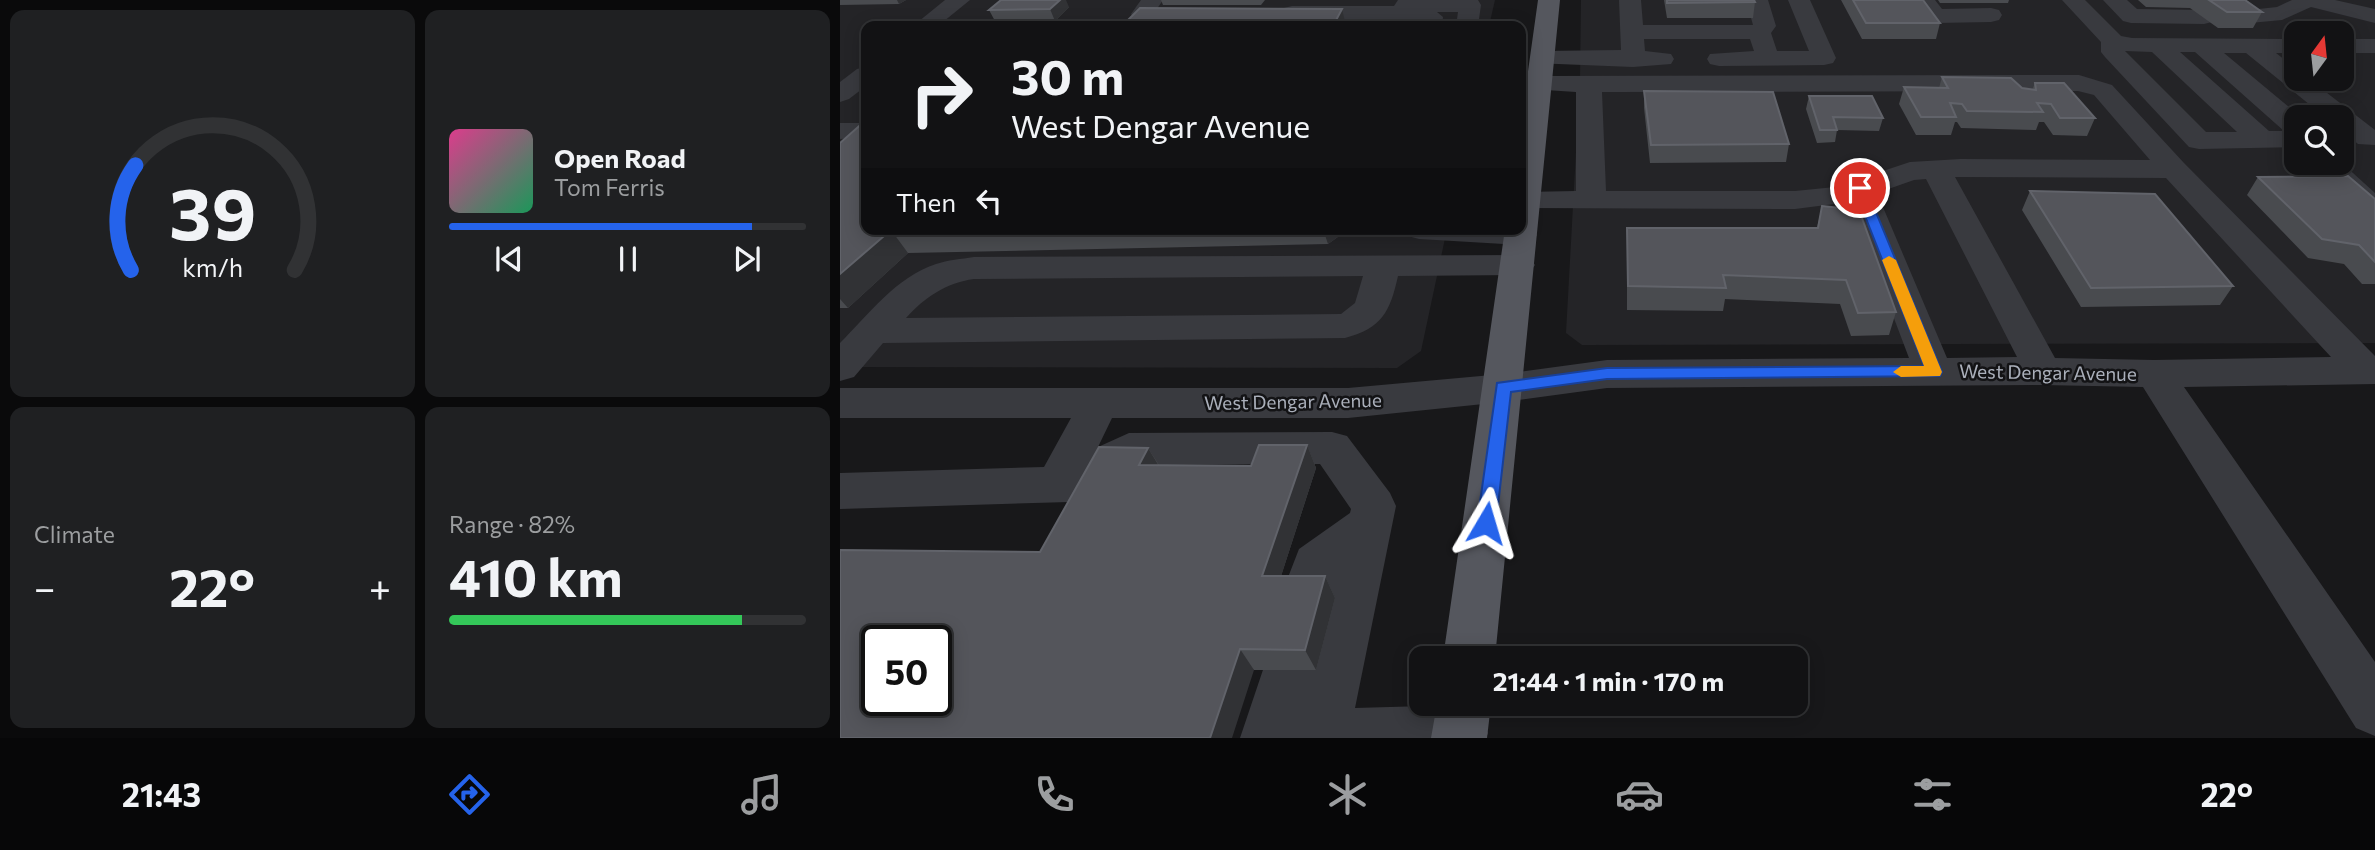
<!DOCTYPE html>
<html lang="en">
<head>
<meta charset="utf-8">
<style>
	body { margin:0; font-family:Commissioner,sans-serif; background:#1f2022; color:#f1f3f6; height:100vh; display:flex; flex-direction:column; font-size:26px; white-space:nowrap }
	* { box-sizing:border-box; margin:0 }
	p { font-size:23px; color:#9c9ea0 }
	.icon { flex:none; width:38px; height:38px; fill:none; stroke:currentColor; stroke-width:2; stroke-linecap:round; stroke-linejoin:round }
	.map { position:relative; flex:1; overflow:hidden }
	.details { display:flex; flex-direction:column; gap:10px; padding:10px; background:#0a0a0b; width:840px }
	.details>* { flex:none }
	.top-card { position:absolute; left:21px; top:21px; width:665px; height:214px; border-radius:14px; box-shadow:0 4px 18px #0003,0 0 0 2px #313234; background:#121214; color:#f1f3f6; overflow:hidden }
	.needle { width:46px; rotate:15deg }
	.controls { position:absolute; left:1444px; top:21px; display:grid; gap:14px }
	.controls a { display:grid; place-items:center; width:70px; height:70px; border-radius:14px; background:#121214; box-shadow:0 4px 18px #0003,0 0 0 2px #313234; font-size:35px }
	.speed { position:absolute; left:21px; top:625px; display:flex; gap:14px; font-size:35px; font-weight:700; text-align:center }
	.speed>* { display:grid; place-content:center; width:91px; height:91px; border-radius:50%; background:#121214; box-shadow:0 4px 18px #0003,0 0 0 2px #313234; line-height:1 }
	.speed .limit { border:4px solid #111; border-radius:10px; background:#fff; color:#111 }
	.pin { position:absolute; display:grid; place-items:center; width:60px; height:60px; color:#fff; margin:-30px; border:4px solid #fff; border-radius:50%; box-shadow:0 2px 7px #0007 }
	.me { position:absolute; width:77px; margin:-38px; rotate:7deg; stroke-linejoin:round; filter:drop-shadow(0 0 5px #0008) }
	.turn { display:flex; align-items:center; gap:24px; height:147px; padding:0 35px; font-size:32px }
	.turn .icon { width:91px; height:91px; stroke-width:2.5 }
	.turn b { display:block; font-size:49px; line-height:60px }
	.then { display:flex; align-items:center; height:66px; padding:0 35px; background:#0003; gap:14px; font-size:26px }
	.big { font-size:52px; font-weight:700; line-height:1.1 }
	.details .tile { flex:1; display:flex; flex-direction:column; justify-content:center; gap:10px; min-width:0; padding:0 24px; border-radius:14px; background:#1f2022 }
	.details .dial { align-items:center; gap:0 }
	.dial svg { height:182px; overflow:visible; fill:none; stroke:#313234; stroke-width:7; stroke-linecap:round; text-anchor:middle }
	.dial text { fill:#f1f3f6; stroke:none }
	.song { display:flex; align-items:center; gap:21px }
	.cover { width:84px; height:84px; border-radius:10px; background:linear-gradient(135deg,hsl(330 70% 55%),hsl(150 70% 35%)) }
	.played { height:7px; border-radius:4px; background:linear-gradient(90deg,#2563eb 85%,#313234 85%) }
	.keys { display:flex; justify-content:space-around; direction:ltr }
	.heat { display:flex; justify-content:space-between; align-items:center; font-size:38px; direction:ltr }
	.charge { height:10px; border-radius:5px; background:linear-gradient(90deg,#34c759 82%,#313234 0) }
	.details .tiles { flex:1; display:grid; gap:10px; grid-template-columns:repeat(2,1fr) }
	.trip { position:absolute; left:569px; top:646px; width:399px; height:70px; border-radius:14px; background:#121214; box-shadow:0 4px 18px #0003,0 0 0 2px #313234; font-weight:700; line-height:70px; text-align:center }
	.dock { display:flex; height:112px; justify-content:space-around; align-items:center; background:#070708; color:#9c9ea0 }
	.dock .icon { width:49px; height:49px }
	.dock .selected { color:#2563eb }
	.dock b { font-size:32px; color:#f1f3f6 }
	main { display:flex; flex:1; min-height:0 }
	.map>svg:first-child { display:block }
	.built { fill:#242427; fill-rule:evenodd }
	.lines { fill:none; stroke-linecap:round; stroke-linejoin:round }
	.minor { fill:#393a3f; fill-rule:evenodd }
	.major { fill:#55575e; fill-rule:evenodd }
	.wall { fill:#494b4f }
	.shaded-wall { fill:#313235 }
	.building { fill:#54555b; stroke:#61636a; stroke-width:2; fill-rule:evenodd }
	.route { fill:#2563eb; stroke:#184099; stroke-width:2 }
	.slow { fill:#f59e0b }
	.labels { text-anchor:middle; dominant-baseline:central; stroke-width:5; stroke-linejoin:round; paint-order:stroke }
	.street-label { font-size:19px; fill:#aaafba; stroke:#131315 }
</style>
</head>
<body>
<main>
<section class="details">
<div class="tiles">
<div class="tile dial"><svg viewBox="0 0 100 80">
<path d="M14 69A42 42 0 1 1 86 69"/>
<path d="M14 69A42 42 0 0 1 16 23" stroke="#2563eb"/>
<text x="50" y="56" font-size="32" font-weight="700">39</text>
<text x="50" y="72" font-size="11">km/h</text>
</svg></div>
<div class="tile">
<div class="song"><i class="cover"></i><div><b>Open Road</b><p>Tom Ferris</p></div></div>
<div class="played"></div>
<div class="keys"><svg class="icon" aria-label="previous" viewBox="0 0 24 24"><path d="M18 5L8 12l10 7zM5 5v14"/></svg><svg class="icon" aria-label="pause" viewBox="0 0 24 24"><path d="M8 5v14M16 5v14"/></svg><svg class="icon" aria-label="next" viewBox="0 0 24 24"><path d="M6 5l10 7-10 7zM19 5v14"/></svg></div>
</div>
<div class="tile"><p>Climate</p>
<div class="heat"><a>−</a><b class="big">22°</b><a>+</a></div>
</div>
<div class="tile"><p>Range · 82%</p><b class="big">410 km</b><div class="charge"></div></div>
</div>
</section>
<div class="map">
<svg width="1535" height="738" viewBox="0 0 1535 738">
	<rect width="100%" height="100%" fill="#18181a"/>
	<!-- built -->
	<path class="built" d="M 0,0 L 655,0 L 649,26 L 26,26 L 26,229 L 607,229 L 581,351 L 557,368 L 0,367 Z
		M 741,0 L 1535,0 L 1535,343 L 742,345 L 726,333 L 740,79 ZM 1456,33 L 1502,33 L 1502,79 L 1456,79 ZM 1456,117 L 1502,117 L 1502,163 L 1456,163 Z"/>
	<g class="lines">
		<!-- minor -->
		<path class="minor" d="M 105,0 L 130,0 L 98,26 L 73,26 Z
			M 301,0 L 323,0 L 310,19 L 294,19 L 291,14 Z
			M 558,0 L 638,0 L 641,5 L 638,26 L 616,26 L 618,12 L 597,12 L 603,17 L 602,26 L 580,26 L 580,21 L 576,20 L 452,20 L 444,18 L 441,13 L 444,8 L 452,6 L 554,6 Z
			M 779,0 L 801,0 L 803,25 L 913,25 L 906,0 L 928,0 L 936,26 L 931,33 L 937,51 L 969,51 L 948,0 L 970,0 L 996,58 L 993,63 L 984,65 L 879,66 L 870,64 L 867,59 L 870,54 L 914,51 L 910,39 L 804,39 L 805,51 L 831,54 L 834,59 L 831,64 L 793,67 L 693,63 L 690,58 L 693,53 L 702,51 L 781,50 Z
			M 1073,0 L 1095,0 L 1102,9 L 1151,8 L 1159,10 L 1162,15 L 1159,20 L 1151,22 L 1096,23 L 1088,21 Z
			M 1222,0 L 1245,0 L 1281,36 L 1292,38 L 1456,39 L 1456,53 L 1436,53 L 1456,69 L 1456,79 L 1469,79 L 1535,130 L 1535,145 L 1518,144 L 1502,130 L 1502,117 L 1485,117 L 1406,53 L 1384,53 L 1461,117 L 1456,117 L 1456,147 L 1359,149 L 1349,147 L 1265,57 L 1261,52 L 1261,42 ZM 1285,51 L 1312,52 L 1397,132 L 1366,132 ZM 1340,52 L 1355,52 L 1444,131 L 1429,131 Z
			M 1263,0 L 1287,0 L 1297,9 L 1364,10 L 1372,12 L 1375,17 L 1372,22 L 1364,24 L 1291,23 L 1283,21 Z
			M 1452,0 L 1495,0 L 1535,9 L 1535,23 L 1471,7 L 1442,20 L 1399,24 L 1391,22 L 1388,17 L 1391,12 L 1437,7 Z
			M 1502,39 L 1535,39 L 1535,53 L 1502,53 Z
			M 26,67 L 26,86 L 9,99 L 0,102 L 0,82 L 17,69 Z
			M 1239,75 L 1272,85 L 1344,163 L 1535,356 L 1535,384 L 1344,387 L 1535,662 L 1535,736 L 1516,728 L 1303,387 L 1203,385 L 767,388 L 663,402 L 508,418 L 272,418 L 258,447 L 289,433 L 492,432 L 507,436 L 550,493 L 556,506 L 515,708 L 620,705 L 640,713 L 648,733 L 646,738 L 400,738 L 429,652 L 447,645 L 465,652 L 472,666 L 488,602 L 482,614 L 465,620 L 448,614 L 440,598 L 459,549 L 510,513 L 511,509 L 480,464 L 296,465 L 244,496 L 229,502 L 0,509 L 0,473 L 204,467 L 231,418 L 0,418 L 0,388 L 508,388 L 663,374 L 767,360 L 1069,358 L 1010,202 L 955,209 L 681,208 L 681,192 L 736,191 L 736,92 L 690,89 L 686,84 L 690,79 L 699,76 ZM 1238,91 L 1254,95 L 1310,160 L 1121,159 L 1070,162 L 995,187 L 955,191 L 766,191 L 762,92 ZM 1115,177 L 1326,178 L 1491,357 L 1314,360 L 1215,358 ZM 1086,179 L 1177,357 L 1107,358 L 1037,193 L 1074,180 Z
			M 0,123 L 26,123 L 26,137 L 0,139 Z
			M 1476,163 L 1502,163 L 1535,193 L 1535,218 L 1524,216 L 1478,172 L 1473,166 Z
			M 681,225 L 692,228 L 697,235 L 692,242 L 681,245 L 579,239 L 568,236 L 563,229 L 681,229 Z
			M 678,255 L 690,258 L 695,265 L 690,272 L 678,275 L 558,276 C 550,312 542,328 505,338 L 43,343 L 14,377 L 0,381 L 0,343 C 28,315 56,277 96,264 C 108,260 121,259 134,257 ZM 523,276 L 515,303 L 501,314 L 66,318 C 85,297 106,283 134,279 Z"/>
		<!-- major -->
		<path class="major" d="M 698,0 L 720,0 L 655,658 L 603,658 L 665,229 L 681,229 L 681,121 Z
			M 597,704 L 651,704 L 647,738 L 591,738 Z"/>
	</g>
	<!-- wall -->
	<path class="wall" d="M 0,0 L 66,0 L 59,4 L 0,5 Z
		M 321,0 L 425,0 L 421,5 L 323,5 Z
		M 824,0 L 914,0 L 915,2 L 913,18 L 827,18 Z
		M 1001,0 L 1083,0 L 1100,23 L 1096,39 L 1022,39 Z
		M 1098,0 L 1169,0 L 1168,3 L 1100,3 Z
		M 1298,0 L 1407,0 L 1407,1 L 1422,12 L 1413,28 L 1378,28 L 1350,8 L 1306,7 Z
		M 229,7 L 215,21 L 155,21 L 149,10 Z
		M 1102,77 L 1192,90 L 1195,83 L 1255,118 L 1247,136 L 1213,135 L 1204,122 L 1199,122 L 1196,130 L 1121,128 L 1117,122 L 1115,122 L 1111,135 L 1076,135 L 1059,104 L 1064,87 L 1099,88 Z
		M 804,91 L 949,144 L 946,162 L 810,163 L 804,108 Z
		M 969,96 L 1043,118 L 1039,131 L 997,130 L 995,142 L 977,143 L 966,109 Z
		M 0,143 L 26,229 L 509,229 L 488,244 L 68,253 L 8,308 L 0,308 Z
		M 1418,177 L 1535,199 L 1535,284 L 1522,284 L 1504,264 L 1468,258 L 1407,195 Z
		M 1190,191 L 1393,286 L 1380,305 L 1241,307 L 1182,210 Z
		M 982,206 L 1056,312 L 1049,335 L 1011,336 L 1000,304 L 885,299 L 883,311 L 787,310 L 787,228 L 977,228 Z
		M 467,445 L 476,468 L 441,576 L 485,576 L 495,598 L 476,670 L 414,670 L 200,552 L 308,448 L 319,465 L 411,466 Z"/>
	<!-- shaded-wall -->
	<path class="shaded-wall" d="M 57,0 L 66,0 L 59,4 Z
		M 220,0 L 226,0 L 229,7 L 215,21 L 210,9 Z
		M 502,9 L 506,26 L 493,26 Z
		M 483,229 L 509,229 L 488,244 Z
		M 51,230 L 68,253 L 8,308 L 0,299 L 0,274 Z
		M 467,445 L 476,468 L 434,598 L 422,576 Z
		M 308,448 L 322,471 L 299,465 Z
		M 485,576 L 495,598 L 476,670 L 465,650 Z
		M 400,649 L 414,670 L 392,738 L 370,738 Z"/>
	<!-- building -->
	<path class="building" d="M 161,0 L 220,0 L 210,9 L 149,10 Z
		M 827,0 L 914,0 L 915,2 L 827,3 Z
		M 1013,0 L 1083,0 L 1100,23 L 1026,23 Z
		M 1369,0 L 1405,0 L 1422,12 L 1387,12 Z
		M 300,8 L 502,9 L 493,26 L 282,26 Z
		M 1102,77 L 1171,78 L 1182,88 L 1196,90 L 1195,83 L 1224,83 L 1255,118 L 1220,118 L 1211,104 L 1197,103 L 1203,112 L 1127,111 L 1122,104 L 1110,103 L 1116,117 L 1081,117 L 1064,87 L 1108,88 Z
		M 804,91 L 933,92 L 949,144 L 811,145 Z
		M 969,96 L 1032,96 L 1043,118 L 993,117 L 997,130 L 980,130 Z
		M 26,120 L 26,229 L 102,229 L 51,230 L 0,274 L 0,143 Z
		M 1508,176 L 1535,199 L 1535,262 L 1519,245 L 1482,239 L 1418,177 Z
		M 1190,191 L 1315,194 L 1393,286 L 1251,288 Z
		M 982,206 L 1019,210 L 1056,312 L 1018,313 L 1006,280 L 883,275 L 886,288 L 788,286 L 787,228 L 978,228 Z
		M 419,445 L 467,445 L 422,576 L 485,576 L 465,650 L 400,649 L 370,738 L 0,738 L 0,550 L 200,552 L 259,447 L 308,448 L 299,465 L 411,466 ZM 37,640 L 96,640 L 96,700 L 37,700 Z"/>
	<!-- route -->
	<path class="route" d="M 1020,184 L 1026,188 L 1102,372 L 1100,376 L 767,379 L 671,392 L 656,523 L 653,528 L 646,531 L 639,528 L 637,523 L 657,383 L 767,368 L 1084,366 L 1014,188 Z"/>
	<!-- slow -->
	<path class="slow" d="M 1049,256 L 1056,260 L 1102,372 L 1100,376 L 1061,377 L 1053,372 L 1061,366 L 1084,366 L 1042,260 Z"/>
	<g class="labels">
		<!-- street labels -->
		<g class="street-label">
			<text transform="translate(1208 372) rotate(1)">West Dengar Avenue</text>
			<text transform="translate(453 401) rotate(-1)">West Dengar Avenue</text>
		</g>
	</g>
</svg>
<div class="controls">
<a><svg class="needle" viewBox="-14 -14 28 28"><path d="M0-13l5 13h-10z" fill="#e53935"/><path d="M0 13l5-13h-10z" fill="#9c9ea0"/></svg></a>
<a><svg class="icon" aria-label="search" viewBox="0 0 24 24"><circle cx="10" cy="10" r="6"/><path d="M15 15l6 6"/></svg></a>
</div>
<div class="speed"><div class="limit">50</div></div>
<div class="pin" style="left:1020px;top:188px;background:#d93025"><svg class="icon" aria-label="arrive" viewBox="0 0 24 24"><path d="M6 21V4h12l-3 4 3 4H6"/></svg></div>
<svg class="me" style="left:646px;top:523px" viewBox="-20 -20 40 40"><path d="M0-17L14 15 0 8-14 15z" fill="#2563eb" stroke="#fff" stroke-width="4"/></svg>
<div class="trip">21:44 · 1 min · 170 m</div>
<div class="top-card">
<div class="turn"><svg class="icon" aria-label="right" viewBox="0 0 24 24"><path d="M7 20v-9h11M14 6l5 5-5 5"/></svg><div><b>30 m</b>West Dengar Avenue</div></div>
<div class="then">Then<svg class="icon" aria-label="left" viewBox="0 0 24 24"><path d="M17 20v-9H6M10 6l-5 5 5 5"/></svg></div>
</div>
</div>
</main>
<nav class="dock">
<b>21:43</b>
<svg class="icon selected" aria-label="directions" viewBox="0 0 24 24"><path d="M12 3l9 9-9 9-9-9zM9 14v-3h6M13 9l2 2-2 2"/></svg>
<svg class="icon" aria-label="music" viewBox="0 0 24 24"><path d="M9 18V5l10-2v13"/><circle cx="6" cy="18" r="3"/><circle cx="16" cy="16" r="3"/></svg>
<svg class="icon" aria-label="phone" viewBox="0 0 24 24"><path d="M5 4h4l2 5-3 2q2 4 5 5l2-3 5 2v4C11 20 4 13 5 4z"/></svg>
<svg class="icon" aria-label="climate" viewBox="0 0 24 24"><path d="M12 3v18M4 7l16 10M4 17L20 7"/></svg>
<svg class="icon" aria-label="car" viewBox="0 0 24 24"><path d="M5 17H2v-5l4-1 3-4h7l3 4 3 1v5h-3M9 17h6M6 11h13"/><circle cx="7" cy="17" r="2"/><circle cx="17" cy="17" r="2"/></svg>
<svg class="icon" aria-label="filters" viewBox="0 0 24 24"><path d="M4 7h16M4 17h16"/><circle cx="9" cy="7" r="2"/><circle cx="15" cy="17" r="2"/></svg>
<b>22°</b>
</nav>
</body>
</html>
